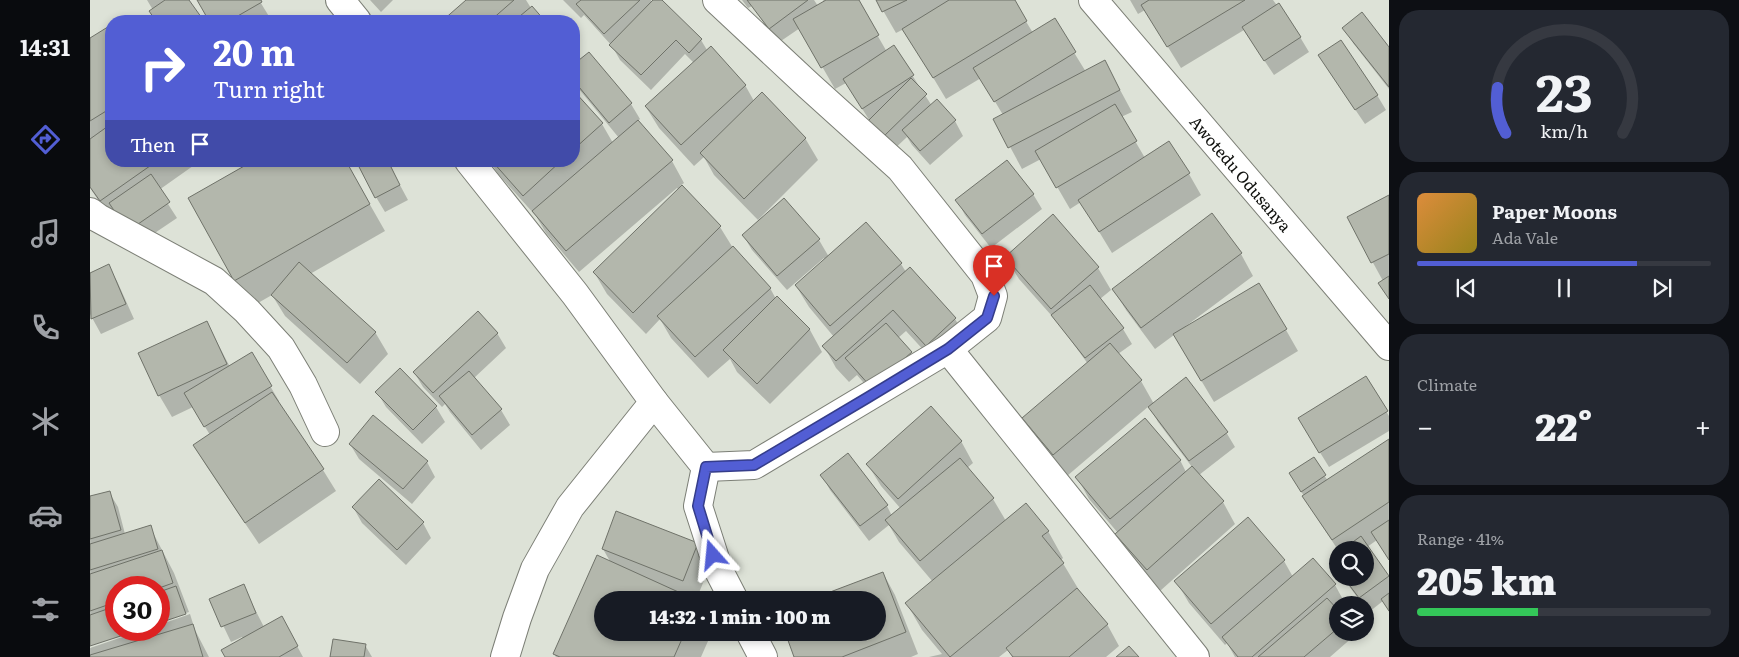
<!DOCTYPE html>
<html lang="en">
<head>
<meta charset="utf-8">
<style>
	body { margin:0; font-family:Literata,serif; background:#242831; color:#f1f3f6; height:100vh; display:flex; flex-direction:column; font-size:19px; white-space:nowrap }
	* { box-sizing:border-box; margin:0 }
	p { font-size:16px; color:#9ea1a6 }
	.icon { flex:none; width:28px; height:28px; fill:none; stroke:currentColor; stroke-width:2; stroke-linecap:round; stroke-linejoin:round }
	.map { position:relative; flex:1; overflow:hidden }
	.sheet { display:flex; flex-direction:column; gap:10px; padding:10px; background:#0d0f14; width:350px }
	.sheet>* { flex:none }
	.guide { position:absolute; left:15px; top:15px; width:475px; height:152px; border-radius:20px; box-shadow:0 2px 8px #0003; background:#525ed4; color:#fff; overflow:hidden }
	.buttons { position:absolute; left:1239px; top:541px; display:grid; gap:10px }
	.buttons a { display:grid; place-items:center; width:45px; height:45px; border-radius:50%; background:#171b24; box-shadow:0 2px 8px #0003; font-size:25px }
	.speed { position:absolute; left:15px; top:576px; display:flex; gap:10px; font-size:25px; font-weight:700; text-align:center }
	.speed>* { display:grid; place-content:center; width:65px; height:65px; border-radius:50%; background:#171b24; box-shadow:0 2px 8px #0003; line-height:1 }
	.speed .limit { border:8px solid #d22; background:#fff; color:#111 }
	.pin { position:absolute; display:grid; place-items:center; width:42px; height:42px; color:#fff; margin:-51px -21px; border-radius:50% 50% 50% 0; rotate:-45deg; box-shadow:0 0 5px #0007 }
	.pin .icon { rotate:45deg }
	.me { position:absolute; width:55px; margin:-28px; rotate:342deg; stroke-linejoin:round; filter:drop-shadow(0 0 4px #0008) }
	.turn { display:flex; align-items:center; gap:18px; height:105px; padding:0 25px; font-size:22px }
	.turn .icon { width:65px; height:65px; stroke-width:2.5 }
	.turn b { display:block; font-size:35px; line-height:42px }
	.then { display:flex; align-items:center; height:48px; padding:0 25px; background:#0003; gap:10px; font-size:19px }
	.big { font-size:38px; font-weight:800; line-height:1.1 }
	.sheet .widget { flex:1; display:flex; flex-direction:column; justify-content:center; gap:8px; min-width:0; padding:0 18px; border-radius:20px; background:#242831 }
	.sheet .dial { align-items:center; gap:0 }
	.dial svg { height:130px; overflow:visible; fill:none; stroke:#363941; stroke-width:7; stroke-linecap:round; text-anchor:middle }
	.dial text { fill:#f1f3f6; stroke:none }
	.song { display:flex; align-items:center; gap:15px }
	.cover { width:60px; height:60px; border-radius:8px; background:linear-gradient(135deg,hsl(30 70% 55%),hsl(50 70% 35%)) }
	.played { height:5px; border-radius:2px; background:linear-gradient(90deg,#525ed4 75%,#363941 75%) }
	.keys { display:flex; justify-content:space-around; direction:ltr }
	.heat { display:flex; justify-content:space-between; align-items:center; font-size:28px; direction:ltr }
	.charge { height:8px; border-radius:4px; background:linear-gradient(90deg,#34c759 41%,#363941 0) }
	.trip { position:absolute; left:504px; top:591px; width:292px; height:50px; border-radius:25px; background:#171b24; box-shadow:0 2px 8px #0003; font-weight:800; line-height:50px; text-align:center }
	main { display:flex; flex:1; min-height:0 }
	.dock { display:flex; flex-direction:column; width:90px; justify-content:space-around; align-items:center; background:#090b0e; color:#9ea1a6 }
	.dock .icon { width:35px; height:35px }
	.dock .active { color:#525ed4 }
	.dock b { font-size:22px; color:#f1f3f6 }
	.map>svg:first-child { display:block }
	.shadow { fill:#0003 }
	.building { fill:#b3b7ac; stroke:#6f7269 }
	.lines { fill:none; stroke-linecap:round; stroke-linejoin:round }
	.minor-casing { stroke:#7c7f76; stroke-width:30 }
	.minor { stroke:#fff; stroke-width:28 }
	.route-casing { stroke:#353d8a; stroke-width:12 }
	.route { stroke:#525ed4; stroke-width:9 }
	.labels { text-anchor:middle; dominant-baseline:central; stroke-width:5; stroke-linejoin:round; paint-order:stroke }
	.street-label { font-size:16px; fill:#0f100d; stroke:#fff }
</style>
</head>
<body>
<main>
<nav class="dock">
<b>14:31</b>
<svg class="icon active" aria-label="directions" viewBox="0 0 24 24"><path d="M12 3l9 9-9 9-9-9zM9 14v-3h6M13 9l2 2-2 2"/></svg>
<svg class="icon" aria-label="music" viewBox="0 0 24 24"><path d="M9 18V5l10-2v13"/><circle cx="6" cy="18" r="3"/><circle cx="16" cy="16" r="3"/></svg>
<svg class="icon" aria-label="phone" viewBox="0 0 24 24"><path d="M5 4h4l2 5-3 2q2 4 5 5l2-3 5 2v4C11 20 4 13 5 4z"/></svg>
<svg class="icon" aria-label="climate" viewBox="0 0 24 24"><path d="M12 3v18M4 7l16 10M4 17L20 7"/></svg>
<svg class="icon" aria-label="car" viewBox="0 0 24 24"><path d="M5 17H2v-5l4-1 3-4h7l3 4 3 1v5h-3M9 17h6M6 11h13"/><circle cx="7" cy="17" r="2"/><circle cx="17" cy="17" r="2"/></svg>
<svg class="icon" aria-label="filters" viewBox="0 0 24 24"><path d="M4 7h16M4 17h16"/><circle cx="9" cy="7" r="2"/><circle cx="15" cy="17" r="2"/></svg>
</nav>
<div class="map">
<svg width="1299" height="657" viewBox="0 0 1299 657">
	<rect width="100%" height="100%" fill="#dde2d7"/>
	<!-- shadow -->
	<path class="shadow" d="M 57,0 L 97,0 L 112,21 L 66,21 L 60,12 L 63,10 Z
		M 108,0 L 169,0 L 180,18 L 174,21 L 120,21 Z
		M 280,0 L 303,0 L 291,12 Z
		M 378,0 L 436,0 L 441,8 L 453,21 L 354,21 Z
		M 473,0 L 561,0 L 562,2 L 564,0 L 570,0 L 611,40 L 617,50 L 655,85 L 664,101 L 715,138 L 728,160 L 668,220 L 624,175 L 614,157 L 604,166 L 569,128 L 556,107 L 604,63 L 595,54 L 561,90 L 530,60 L 522,46 L 494,15 L 491,18 Z
		M 652,0 L 724,0 L 728,6 L 734,2 L 733,0 L 767,0 L 797,52 L 804,47 L 842,106 L 865,121 L 873,136 L 840,165 L 822,145 L 817,137 L 800,153 L 756,83 L 745,89 L 710,28 L 688,43 L 662,6 L 658,8 Z
		M 787,0 L 923,0 L 943,33 L 964,20 L 996,72 L 1015,62 L 1042,112 L 1031,117 L 1055,158 L 1099,174 L 1111,195 L 1022,253 L 991,202 L 980,209 L 951,159 L 932,169 L 905,119 L 913,115 L 891,78 L 856,99 L 814,29 L 806,33 Z
		M 1040,0 L 1183,0 L 1210,37 L 1219,52 L 1184,75 L 1154,30 L 1091,68 L 1055,10 L 1048,14 Z
		M 39,16 L 42,21 L 30,21 Z
		M 21,27 L 21,161 L 110,161 L 69,190 L 87,218 L 47,245 L 23,222 L 0,188 L 0,40 Z
		M 1254,28 L 1299,49 L 1299,89 L 1263,43 Z
		M 499,54 L 541,104 L 550,119 L 548,121 L 582,161 L 594,183 L 590,186 L 630,227 L 643,248 L 680,288 L 686,299 L 687,298 L 720,330 L 732,352 L 680,404 L 647,372 L 640,359 L 618,378 L 581,338 L 570,319 L 556,334 L 517,294 L 504,272 L 589,190 L 587,188 L 489,272 L 456,233 L 446,216 L 408,174 L 400,161 L 484,161 L 484,93 L 512,124 L 523,143 L 529,138 L 484,83 L 484,59 L 486,64 Z
		M 1239,71 L 1287,95 L 1296,110 L 1275,124 Z
		M 255,161 L 295,231 L 220,274 L 285,332 L 298,354 L 270,384 L 195,316 L 182,295 L 161,307 L 99,199 Z
		M 297,161 L 318,200 L 295,212 L 286,197 Z
		M 943,194 L 952,209 L 901,248 L 875,215 L 867,200 Z
		M 1299,196 L 1299,299 L 1290,283 L 1293,281 L 1258,217 Z
		M 963,216 L 1008,268 L 1021,290 L 1010,299 L 1033,329 L 1042,344 L 1028,354 L 1051,381 L 1064,404 L 1136,432 L 1145,447 L 1109,475 L 1133,502 L 1145,524 L 1070,591 L 1039,556 L 1027,534 L 1028,533 L 999,499 L 987,477 L 1090,460 L 1096,472 L 1102,467 L 1068,422 L 1059,406 L 977,476 L 946,440 L 934,418 L 998,364 L 969,324 L 929,279 L 916,258 Z
		M 653,235 L 729,240 L 739,257 L 811,264 L 816,272 L 820,268 L 865,319 L 878,340 L 849,367 L 816,331 L 808,338 L 821,353 L 829,368 L 790,402 L 767,375 L 759,382 L 746,368 L 734,346 L 744,337 L 719,307 L 706,286 L 735,260 L 734,258 L 697,290 L 662,250 Z
		M 1151,254 L 1163,276 L 1096,326 L 1097,327 L 1196,330 L 1208,351 L 1124,402 L 1084,335 L 1065,349 L 1036,310 L 1023,289 Z
		M 18,266 L 27,281 L 44,319 L 11,334 L 0,314 L 0,274 Z
		M 117,323 L 140,367 L 161,354 L 189,401 L 188,402 L 233,470 L 246,491 L 169,544 L 117,467 L 104,446 L 120,435 L 103,407 L 82,417 L 69,395 Z
		M 407,333 L 416,348 L 384,378 L 411,410 L 420,425 L 391,450 L 360,412 L 355,404 L 352,407 L 333,387 L 324,372 Z
		M 310,370 L 346,407 L 355,422 L 332,444 L 296,407 L 287,392 Z
		M 1276,378 L 1299,416 L 1299,431 L 1239,467 L 1218,433 Z
		M 1299,440 L 1299,560 L 1287,540 L 1277,547 L 1299,577 L 1299,612 L 1293,601 L 1279,612 L 1275,605 L 1273,605 L 1253,578 L 1275,578 L 1275,550 L 1248,550 L 1227,518 L 1205,481 L 1223,459 L 1238,481 Z
		M 871,441 L 883,463 L 877,468 L 903,499 L 916,521 L 958,531 L 973,558 L 971,560 L 989,590 L 1017,624 L 1029,646 L 1016,657 L 922,657 L 918,650 L 909,657 L 839,657 L 852,654 L 832,630 L 817,604 L 843,582 L 809,542 L 799,525 L 779,541 L 740,490 L 732,475 L 797,506 L 802,516 L 811,509 L 791,486 L 778,465 Z
		M 260,444 L 337,462 L 345,477 L 322,504 L 269,459 Z
		M 19,492 L 28,507 L 35,534 L 60,527 L 84,573 L 99,612 L 69,622 L 69,588 L 26,588 L 26,630 L 45,630 L 0,645 L 0,497 Z
		M 263,507 L 333,523 L 341,538 L 316,565 L 272,523 Z
		M 607,544 L 620,566 L 606,600 L 512,600 L 512,632 L 622,632 L 611,657 L 466,657 L 464,654 L 521,563 L 513,549 Z
		M 1248,555 L 1248,569 L 1242,559 Z
		M 1194,561 L 1203,577 L 1245,585 L 1256,605 L 1248,605 L 1248,632 L 1262,632 L 1264,636 L 1240,657 L 1145,657 L 1137,643 L 1135,645 L 1099,603 L 1086,581 Z
		M 793,573 L 805,595 L 828,654 L 821,657 L 706,657 L 788,632 L 788,600 L 722,600 Z
		M 153,586 L 174,627 L 200,633 L 213,657 L 137,657 L 153,639 L 152,637 L 141,642 L 121,600 Z
		M 100,614 L 105,630 L 119,657 L 0,657 L 0,648 L 53,630 L 69,630 L 69,625 Z
		M 275,645 L 282,657 L 242,657 Z"/>
	<!-- building -->
	<path class="building" d="M 75,0 L 99,0 L 114,21 L 66,21 L 59,11 Z
		M 107,0 L 171,0 L 172,2 L 139,21 L 119,21 Z
		M 376,0 L 424,0 L 400,21 L 352,21 Z
		M 491,0 L 550,0 L 514,34 L 486,4 Z
		M 563,0 L 572,0 L 612,39 L 599,53 L 586,40 L 551,75 L 519,45 Z
		M 657,0 L 718,0 L 679,29 Z
		M 736,0 L 769,0 L 789,35 L 731,68 L 703,19 Z
		M 786,0 L 817,0 L 792,12 Z
		M 859,0 L 925,0 L 937,21 L 843,78 L 812,29 Z
		M 1059,0 L 1155,0 L 1077,47 L 1051,5 Z
		M 1189,3 L 1211,37 L 1174,61 L 1152,27 Z
		M 442,6 L 455,21 L 424,21 Z
		M 1272,12 L 1299,47 L 1299,87 L 1252,28 Z
		M 965,18 L 986,52 L 904,102 L 883,68 Z
		M 21,25 L 21,108 L 0,121 L 0,38 Z
		M 1251,40 L 1288,95 L 1265,110 L 1228,55 Z
		M 804,45 L 824,75 L 772,109 L 753,79 Z
		M 621,46 L 656,85 L 591,145 L 555,106 Z
		M 499,52 L 542,103 L 519,123 L 484,81 L 484,64 Z
		M 1015,60 L 1030,90 L 918,148 L 903,119 Z
		M 821,78 L 837,94 L 791,139 L 776,123 Z
		M 484,91 L 513,123 L 484,149 Z
		M 672,92 L 716,138 L 654,199 L 610,153 Z
		M 847,99 L 866,120 L 830,151 L 812,130 Z
		M 1025,104 L 1047,141 L 966,188 L 945,151 Z
		M 548,120 L 583,160 L 476,251 L 442,211 Z
		M 21,124 L 21,161 L 67,161 L 10,201 L 0,187 L 0,139 Z
		M 1079,141 L 1100,173 L 1009,232 L 988,200 Z
		M 917,160 L 944,194 L 892,234 L 865,200 Z
		M 163,161 L 256,161 L 280,204 L 144,281 L 98,198 Z
		M 266,161 L 298,161 L 310,185 L 285,198 Z
		M 402,161 L 471,161 L 433,196 Z
		M 61,174 L 80,202 L 38,231 L 19,203 Z
		M 592,185 L 631,226 L 543,313 L 503,272 Z
		M 1299,195 L 1299,254 L 1281,263 L 1257,217 Z
		M 694,198 L 730,239 L 687,276 L 652,235 Z
		M 1122,213 L 1152,253 L 1051,328 L 1022,289 Z
		M 963,214 L 1009,267 L 961,309 L 915,257 Z
		M 776,222 L 812,263 L 740,326 L 705,285 Z
		M 643,246 L 681,288 L 605,357 L 567,316 Z
		M 209,262 L 286,332 L 257,363 L 181,295 Z
		M 19,264 L 36,304 L 1,319 L 0,273 Z
		M 820,267 L 866,318 L 836,346 L 803,310 L 746,361 L 732,346 Z
		M 1299,276 L 1299,299 L 1288,283 Z
		M 1169,283 L 1197,329 L 1111,381 L 1083,334 Z
		M 1000,285 L 1034,328 L 995,358 L 961,315 Z
		M 687,296 L 720,329 L 667,384 L 633,350 Z
		M 388,311 L 408,333 L 343,393 L 323,372 Z
		M 117,321 L 137,364 L 68,396 L 48,353 Z
		M 796,323 L 822,352 L 781,387 L 755,358 Z
		M 1020,343 L 1052,380 L 963,455 L 932,418 Z
		M 162,352 L 182,386 L 114,427 L 94,393 Z
		M 310,368 L 347,406 L 323,430 L 285,392 Z
		M 379,371 L 412,409 L 382,435 L 349,396 Z
		M 1276,376 L 1298,411 L 1229,453 L 1208,418 Z
		M 1096,377 L 1138,432 L 1099,461 L 1058,407 Z
		M 182,392 L 234,469 L 155,523 L 103,445 Z
		M 841,406 L 872,441 L 808,499 L 776,464 Z
		M 283,415 L 338,461 L 313,489 L 259,444 Z
		M 1055,418 L 1091,460 L 1020,519 L 985,477 Z
		M 1299,439 L 1299,502 L 1242,540 L 1212,496 Z
		M 758,453 L 798,505 L 770,526 L 730,475 Z
		M 1224,457 L 1236,475 L 1211,492 L 1199,473 Z
		M 870,458 L 904,498 L 830,561 L 795,520 Z
		M 1102,466 L 1134,501 L 1057,570 L 1025,534 Z
		M 289,479 L 334,522 L 307,550 L 262,507 Z
		M 20,491 L 31,530 L 0,539 L 0,496 Z
		M 936,503 L 959,531 L 952,536 L 974,563 L 860,657 L 815,603 Z
		M 526,511 L 608,543 L 593,581 L 512,549 Z
		M 1158,517 L 1195,560 L 1121,624 L 1084,581 Z
		M 1299,520 L 1299,560 L 1281,532 Z
		M 61,525 L 68,549 L 0,570 L 0,544 Z
		M 1271,536 L 1299,576 L 1269,598 L 1254,578 L 1275,578 L 1275,550 L 1252,550 Z
		M 72,550 L 83,583 L 69,588 L 26,588 L 26,602 L 0,611 L 0,574 Z
		M 507,555 L 606,600 L 512,600 L 512,632 L 595,632 L 584,657 L 470,657 L 463,654 Z
		M 1223,558 L 1246,584 L 1162,657 L 1148,657 L 1132,637 Z
		M 793,572 L 816,632 L 752,657 L 704,657 L 695,632 L 788,632 L 788,600 L 719,600 Z
		M 154,584 L 166,613 L 131,627 L 119,599 Z
		M 86,586 L 96,614 L 69,623 L 69,592 Z
		M 987,588 L 1018,624 L 979,657 L 923,657 L 916,648 Z
		M 1299,593 L 1299,611 L 1291,599 Z
		M 1237,598 L 1248,610 L 1248,628 L 1214,657 L 1168,657 Z
		M 26,606 L 26,630 L 49,630 L 0,646 L 0,615 Z
		M 192,616 L 208,646 L 189,657 L 135,657 L 131,650 Z
		M 103,624 L 113,657 L 0,657 L 0,655 Z
		M 243,639 L 276,644 L 274,657 L 240,657 Z
		M 1039,646 L 1049,657 L 1026,657 Z"/>
	<g class="lines">
		<defs>
			<g id="minor">
				<path d="M 250,0 L 267,21"/>
				<path d="M 627,0 L 718,85 L 810,168 L 895,275 L 903,296 L 897,318 L 858,349 L 1105,657"/>
				<path id="s1" d="M 1003,0 L 1299,346"/>
				<path d="M 379,161 L 485,294 L 564,402 L 480,507 L 445,569 L 427,618 L 415,657"/>
				<path d="M 0,212 L 8,218 L 124,281 L 157,311 L 191,348 L 213,385 L 235,432"/>
				<path d="M 564,402 L 616,467 L 608,506 L 629,571 L 644,600"/>
				<path d="M 616,467 L 664,465 L 858,349"/>
				<path d="M 660,632 L 673,657"/>
			</g>
		</defs>
		<!-- minor casing -->
		<use href="#minor" class="minor-casing"/>
		<!-- minor -->
		<use href="#minor" class="minor"/>
	</g>
	<g class="lines">
		<defs>
			<path id="route" d="M 623,555 L 608,506 L 616,467 L 664,465 L 777,398 L 858,349 L 897,318 L 904,296"/>
		</defs>
		<!-- route casing -->
		<use href="#route" class="route-casing"/>
		<!-- route -->
		<use href="#route" class="route"/>
	</g>
	<g class="labels">
		<!-- street labels -->
		<g class="street-label">
			<text stroke="none"><textPath href="#s1" startOffset="228">Awotedu Odusanya</textPath></text>
		</g>
	</g>
</svg>
<div class="buttons">
<a><svg class="icon" aria-label="search" viewBox="0 0 24 24"><circle cx="10" cy="10" r="6"/><path d="M15 15l6 6"/></svg></a>
<a><svg class="icon" aria-label="layers" viewBox="0 0 24 24"><path d="M12 4l9 5-9 5-9-5zM3 14l9 5 9-5"/></svg></a>
</div>
<div class="speed"><div class="limit">30</div></div>
<div class="pin" style="left:904px;top:296px;background:#d93025"><svg class="icon" aria-label="arrive" viewBox="0 0 24 24"><path d="M6 21V4h12l-3 4 3 4H6"/></svg></div>
<svg class="me" style="left:623px;top:555px" viewBox="-20 -20 40 40"><path d="M0-17L14 15 0 8-14 15z" fill="#525ed4" stroke="#fff" stroke-width="4"/></svg>
<div class="trip">14:32 · 1 min · 100 m</div>
<div class="guide">
<div class="turn"><svg class="icon" aria-label="right" viewBox="0 0 24 24"><path d="M7 20v-9h11M14 6l5 5-5 5"/></svg><div><b>20 m</b>Turn right</div></div>
<div class="then">Then<svg class="icon" aria-label="arrive" viewBox="0 0 24 24"><path d="M6 21V4h12l-3 4 3 4H6"/></svg></div>
</div>
</div>
<section class="sheet">
<div class="widget dial"><svg viewBox="0 0 100 80">
<path d="M14 69A42 42 0 1 1 86 69"/>
<path d="M14 69A42 42 0 0 1 9 41" stroke="#525ed4"/>
<text x="50" y="56" font-size="32" font-weight="700">23</text>
<text x="50" y="72" font-size="11">km/h</text>
</svg></div>
<div class="widget">
<div class="song"><i class="cover"></i><div><b>Paper Moons</b><p>Ada Vale</p></div></div>
<div class="played"></div>
<div class="keys"><svg class="icon" aria-label="previous" viewBox="0 0 24 24"><path d="M18 5L8 12l10 7zM5 5v14"/></svg><svg class="icon" aria-label="pause" viewBox="0 0 24 24"><path d="M8 5v14M16 5v14"/></svg><svg class="icon" aria-label="next" viewBox="0 0 24 24"><path d="M6 5l10 7-10 7zM19 5v14"/></svg></div>
</div>
<div class="widget"><p>Climate</p>
<div class="heat"><a>−</a><b class="big">22°</b><a>+</a></div>
</div>
<div class="widget"><p>Range · 41%</p><b class="big">205 km</b><div class="charge"></div></div>
</section>
</main>
</body>
</html>
